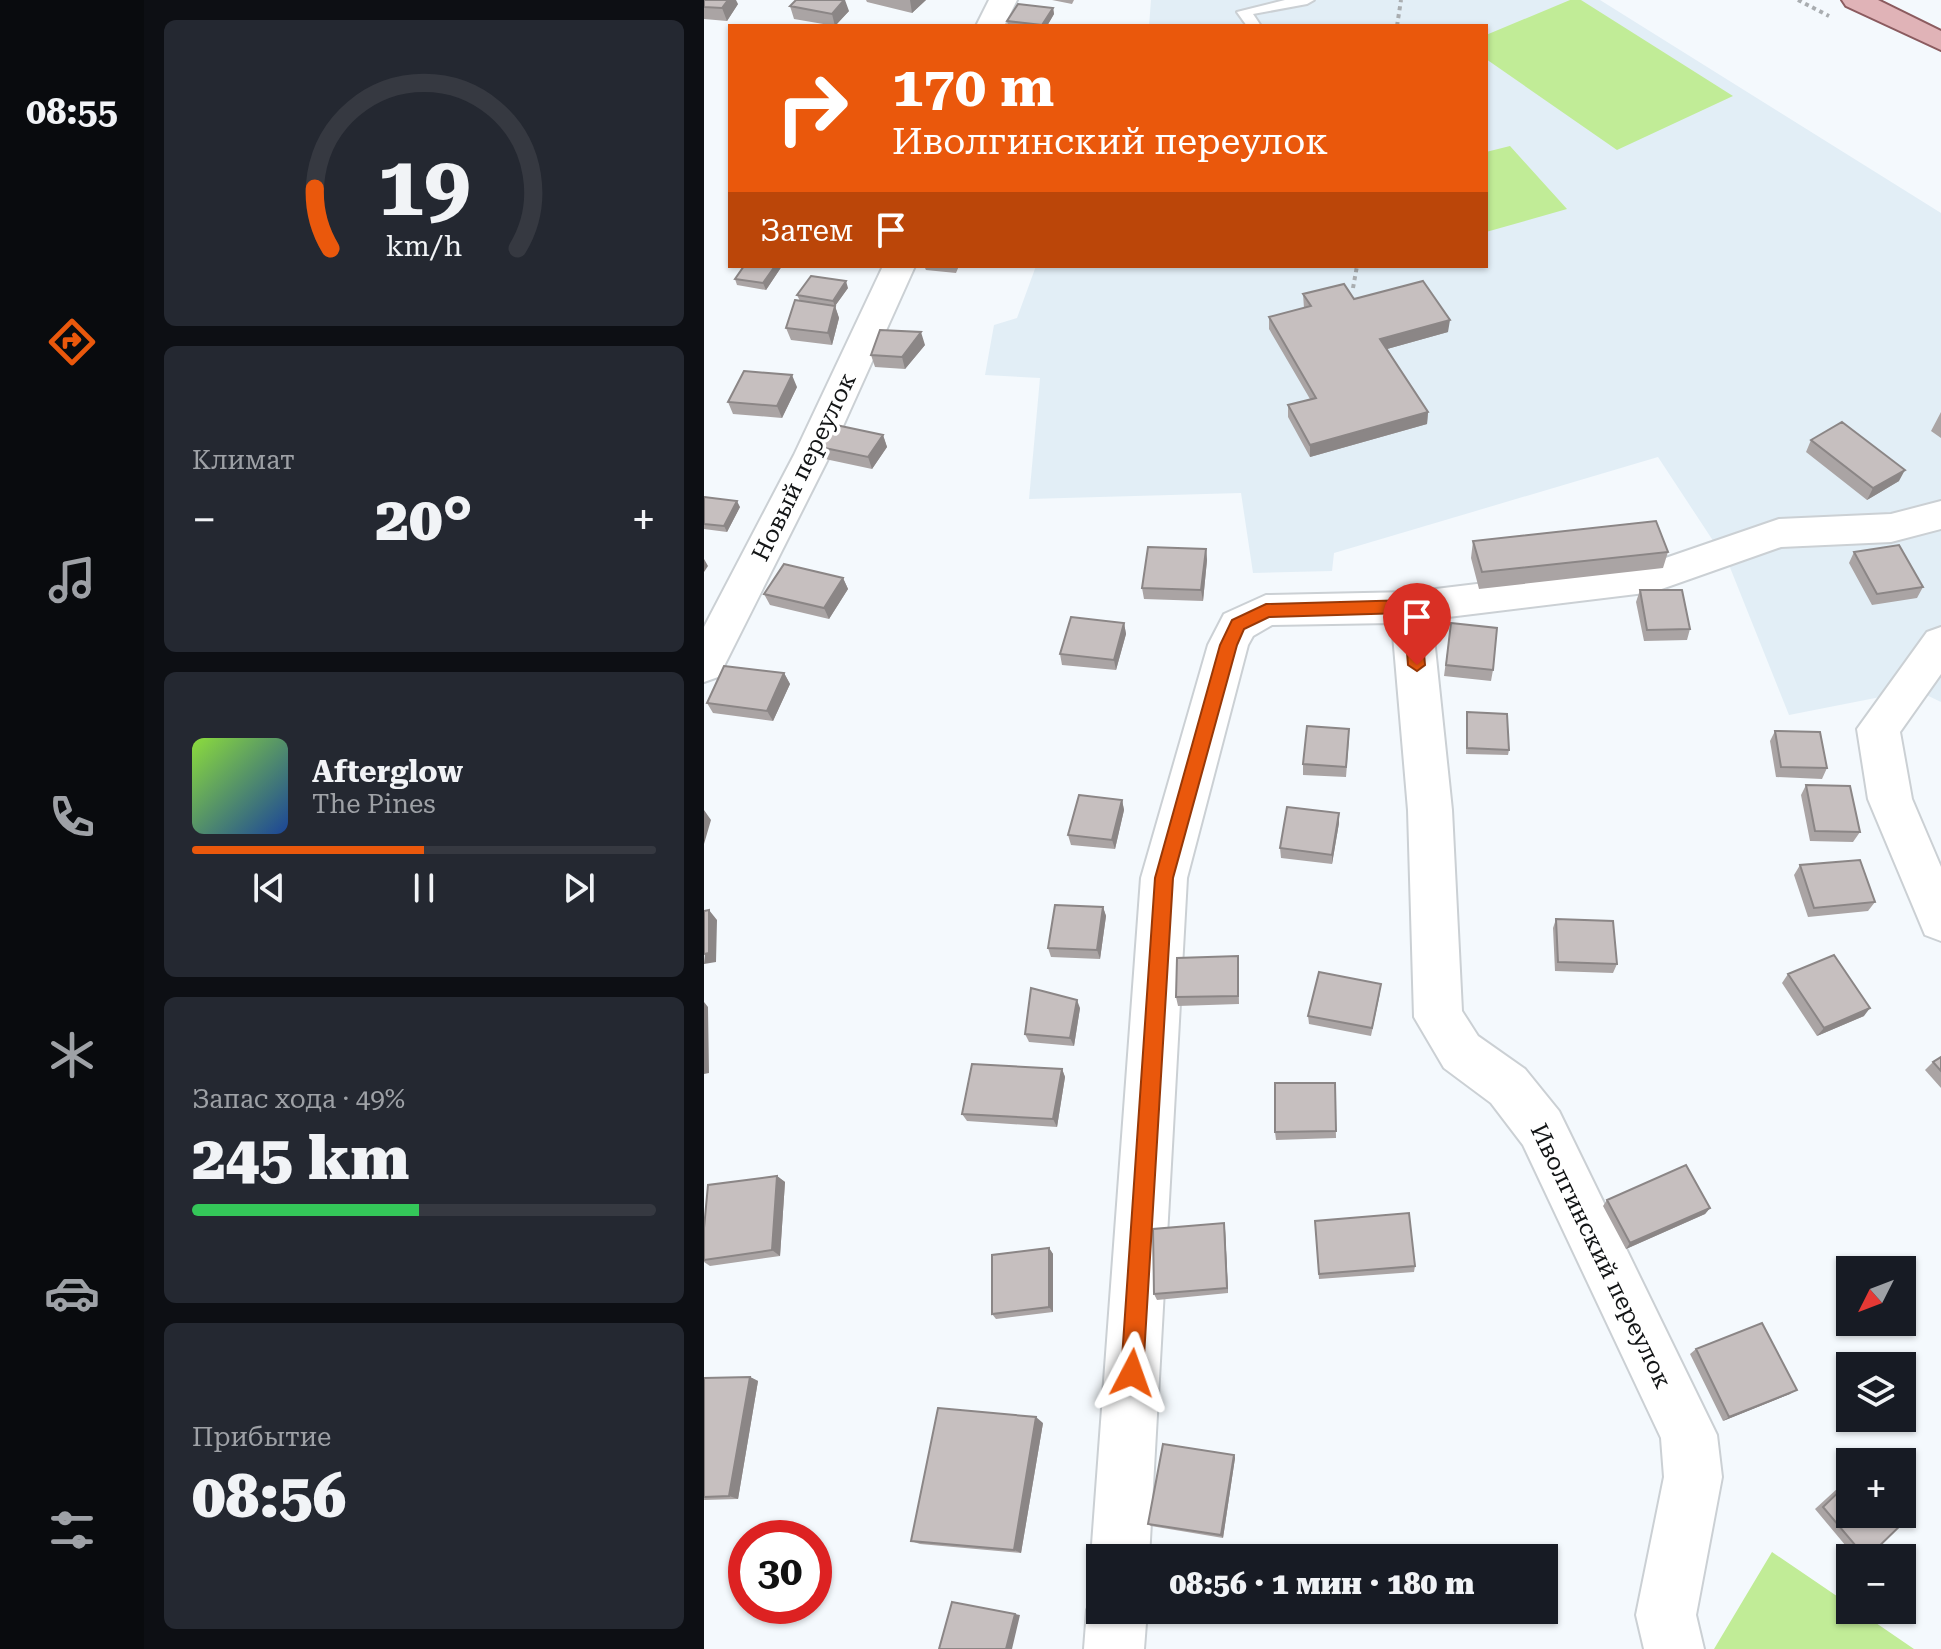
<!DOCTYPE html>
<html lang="ru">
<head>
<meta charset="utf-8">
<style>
	body { margin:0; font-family:"Roboto Serif",serif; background:#242831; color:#f1f3f6; height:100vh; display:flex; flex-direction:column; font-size:30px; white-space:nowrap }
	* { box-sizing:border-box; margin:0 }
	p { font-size:26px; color:#9ea1a6 }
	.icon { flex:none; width:44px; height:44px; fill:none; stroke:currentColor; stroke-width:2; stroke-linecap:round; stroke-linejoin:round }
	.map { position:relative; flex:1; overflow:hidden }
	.details { display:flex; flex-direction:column; gap:20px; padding:20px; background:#0d0f14; width:560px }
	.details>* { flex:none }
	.guide { position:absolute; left:24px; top:24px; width:760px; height:244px; border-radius:0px; box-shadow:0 2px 6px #0004; background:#ea580c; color:#fff; overflow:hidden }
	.needle { width:52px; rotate:228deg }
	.controls { position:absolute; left:1132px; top:1256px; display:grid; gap:16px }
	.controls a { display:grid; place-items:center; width:80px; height:80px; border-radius:0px; background:#171b24; box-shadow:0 2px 6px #0004; font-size:40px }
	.speed { position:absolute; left:24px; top:1520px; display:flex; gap:16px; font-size:40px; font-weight:700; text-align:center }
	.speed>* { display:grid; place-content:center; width:104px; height:104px; border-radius:50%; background:#171b24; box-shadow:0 2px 6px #0004; line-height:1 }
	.speed .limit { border:12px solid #d22; background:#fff; color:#111 }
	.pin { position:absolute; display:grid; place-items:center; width:68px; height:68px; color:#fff; margin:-82px -34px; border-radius:50% 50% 50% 0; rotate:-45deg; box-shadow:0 0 8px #0007 }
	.pin .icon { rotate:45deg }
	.me { position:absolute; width:88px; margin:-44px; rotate:4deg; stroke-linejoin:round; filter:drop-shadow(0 0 6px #0008) }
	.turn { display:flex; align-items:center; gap:28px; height:168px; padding:0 32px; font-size:36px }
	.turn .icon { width:104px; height:104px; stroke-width:2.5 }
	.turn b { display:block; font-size:56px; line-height:68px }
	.then { display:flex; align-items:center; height:76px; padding:0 32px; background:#0003; gap:16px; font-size:30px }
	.big { font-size:60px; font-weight:800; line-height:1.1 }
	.details .widget { flex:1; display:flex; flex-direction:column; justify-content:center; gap:12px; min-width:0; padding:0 28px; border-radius:12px; background:#242831 }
	.details .dial { align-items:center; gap:0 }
	.dial svg { height:208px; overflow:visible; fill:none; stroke:#363941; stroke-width:7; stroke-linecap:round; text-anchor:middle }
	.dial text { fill:#f1f3f6; stroke:none }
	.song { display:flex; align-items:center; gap:24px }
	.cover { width:96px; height:96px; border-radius:12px; background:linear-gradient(135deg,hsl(90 70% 55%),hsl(220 70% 35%)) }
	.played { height:8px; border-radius:4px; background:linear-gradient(90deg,#ea580c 50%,#363941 50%) }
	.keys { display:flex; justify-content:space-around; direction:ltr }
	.heat { display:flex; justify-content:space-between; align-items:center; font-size:44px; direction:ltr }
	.charge { height:12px; border-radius:6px; background:linear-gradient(90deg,#34c759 49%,#363941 0) }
	.trip { position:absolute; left:382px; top:1544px; width:472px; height:80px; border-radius:0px; background:#171b24; box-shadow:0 2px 6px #0004; font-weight:800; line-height:80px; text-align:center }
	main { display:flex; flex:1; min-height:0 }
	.dock { display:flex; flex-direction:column; width:144px; justify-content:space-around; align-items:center; background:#090b0e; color:#9ea1a6 }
	.dock .icon { width:56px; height:56px }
	.dock .selected { color:#ea580c }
	.dock b { font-size:36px; color:#f1f3f6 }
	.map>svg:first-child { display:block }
	.built { fill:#e2eef6 }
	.green { fill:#c1ec97 }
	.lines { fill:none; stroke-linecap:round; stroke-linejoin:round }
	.service-casing { stroke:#cbd0d4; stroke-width:4 }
	.minor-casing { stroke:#cbd0d4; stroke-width:4 }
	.primary-casing { stroke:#8b5b5f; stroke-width:4 }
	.path { stroke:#a9adb0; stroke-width:4; stroke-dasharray:4 4; stroke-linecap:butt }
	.service { fill:#fff; fill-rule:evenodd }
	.minor { fill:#fff; fill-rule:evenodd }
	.primary { fill:#e0b3b7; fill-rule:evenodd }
	.wall { fill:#aaa4a4 }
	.shaded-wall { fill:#8b8686 }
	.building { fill:#c6bfbf; stroke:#8b8686; stroke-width:2 }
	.route { fill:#ea580c; stroke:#983908; stroke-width:2 }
	.labels { text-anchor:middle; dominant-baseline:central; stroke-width:7; stroke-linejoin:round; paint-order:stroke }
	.street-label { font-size:24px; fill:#131516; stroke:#fff }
</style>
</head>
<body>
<main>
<nav class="dock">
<b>08:55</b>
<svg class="icon selected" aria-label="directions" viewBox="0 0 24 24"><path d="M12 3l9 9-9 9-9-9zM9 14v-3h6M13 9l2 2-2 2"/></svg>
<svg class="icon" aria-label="music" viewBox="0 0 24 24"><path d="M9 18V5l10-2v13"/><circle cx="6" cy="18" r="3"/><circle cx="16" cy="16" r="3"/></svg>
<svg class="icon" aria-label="phone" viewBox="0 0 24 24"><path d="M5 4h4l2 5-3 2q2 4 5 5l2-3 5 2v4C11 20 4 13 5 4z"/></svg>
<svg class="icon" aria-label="climate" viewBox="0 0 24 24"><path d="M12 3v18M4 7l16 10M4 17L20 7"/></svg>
<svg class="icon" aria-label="car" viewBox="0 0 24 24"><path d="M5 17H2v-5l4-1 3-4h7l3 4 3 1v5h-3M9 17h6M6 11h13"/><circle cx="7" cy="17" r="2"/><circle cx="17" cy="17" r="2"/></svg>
<svg class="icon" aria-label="filters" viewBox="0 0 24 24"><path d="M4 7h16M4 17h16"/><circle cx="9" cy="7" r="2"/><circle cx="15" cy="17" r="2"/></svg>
</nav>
<section class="details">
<div class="widget dial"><svg viewBox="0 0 100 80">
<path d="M14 69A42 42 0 1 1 86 69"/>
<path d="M14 69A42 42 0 0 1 8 46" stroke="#ea580c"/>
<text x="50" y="56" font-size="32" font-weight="700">19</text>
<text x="50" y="72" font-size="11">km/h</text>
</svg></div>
<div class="widget"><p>Климат</p>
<div class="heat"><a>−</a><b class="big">20°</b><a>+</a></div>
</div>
<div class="widget">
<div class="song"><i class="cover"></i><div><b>Afterglow</b><p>The Pines</p></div></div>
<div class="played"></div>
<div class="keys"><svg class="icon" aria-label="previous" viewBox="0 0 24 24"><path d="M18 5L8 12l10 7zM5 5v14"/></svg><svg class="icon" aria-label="pause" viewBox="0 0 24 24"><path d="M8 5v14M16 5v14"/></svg><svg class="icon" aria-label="next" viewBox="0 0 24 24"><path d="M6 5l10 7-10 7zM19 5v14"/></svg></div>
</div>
<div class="widget"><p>Запас хода · 49%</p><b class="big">245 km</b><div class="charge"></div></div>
<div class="widget"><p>Прибытие</p><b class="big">08:56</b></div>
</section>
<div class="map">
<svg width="1237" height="1649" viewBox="0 0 1237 1649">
	<rect width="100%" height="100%" fill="#f4f9fd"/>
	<!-- built -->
	<path class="built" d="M 447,0 L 896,0 L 1237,213 L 1237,702 L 1212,690 L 1085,715 L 1025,565 L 954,457 L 630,553 L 628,571 L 549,573 L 537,493 L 325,499 L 336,378 L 281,375 L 290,325 L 313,318 L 332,266 L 782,266 L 782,26 L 445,26 Z"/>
	<!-- green -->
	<path class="green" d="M 866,0 L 877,0 L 1029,96 L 913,150 L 782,59 L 782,35 Z
		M 806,146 L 863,209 L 782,232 L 782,152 Z
		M 1068,1552 L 1146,1605 L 1146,1610 L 1153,1610 L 1210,1649 L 1010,1649 Z"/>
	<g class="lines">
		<defs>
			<path id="service" d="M 581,0 L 610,0 L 603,4 L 549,14 L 557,26 L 543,26 L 533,12 Z"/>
			<path id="minor" d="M 285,0 L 313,0 L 300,26 L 272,26 Z
				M 179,266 L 211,266 L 126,455 L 20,666 L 14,677 L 0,682 L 0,627 L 90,455 Z
				M 1237,501 L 1237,529 L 1187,542 L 1077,547 L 949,592 L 728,619 L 748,810 L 758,1011 L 774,1036 L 821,1069 L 855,1111 L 1013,1435 L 1018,1477 L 992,1615 L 1000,1649 L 940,1649 L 932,1615 L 960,1477 L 957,1438 L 819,1145 L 787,1103 L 740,1068 L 710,1017 L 704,810 L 688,623 L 568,625 L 549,636 L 544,645 L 483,878 L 445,1558 L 396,1558 L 395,1579 L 387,1558 L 437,878 L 504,645 L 520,614 L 562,595 L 707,592 L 947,563 L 1075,519 L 1187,514 Z
				M 1237,627 L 1237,674 L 1196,732 L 1208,799 L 1237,867 L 1237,941 L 1221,935 L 1164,799 L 1153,729 L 1223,632 Z
				M 396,1587 L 396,1610 L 443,1610 L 440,1649 L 380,1649 L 383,1610 L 392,1589 Z"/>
			<path id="primary" d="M 1138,0 L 1174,0 L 1237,31 L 1237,50 L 1142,6 Z"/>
		</defs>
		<!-- service casing -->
		<use href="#service" class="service-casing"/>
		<!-- minor casing -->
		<use href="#minor" class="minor-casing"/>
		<!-- primary casing -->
		<use href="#primary" class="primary-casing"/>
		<!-- path -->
		<path class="path" d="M 1094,0 L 1125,16
			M 693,26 L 697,0
			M 649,288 L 653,266"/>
		<!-- service -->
		<use href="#service" class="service"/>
		<!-- minor -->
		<use href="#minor" class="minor"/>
		<!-- primary -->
		<use href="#primary" class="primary"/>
	</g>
	<!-- wall -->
	<path class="wall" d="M 0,0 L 34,4 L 23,21 L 0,19 Z
		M 162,0 L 222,0 L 208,13 L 163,2 Z
		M 348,0 L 370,0 L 368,4 Z
		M 86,6 L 145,11 L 131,26 L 90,19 Z
		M 349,8 L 350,14 L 343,26 L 304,26 L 303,21 Z
		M 78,266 L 62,290 L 33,285 L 31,279 Z
		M 220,266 L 255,266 L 252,273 L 222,270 Z
		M 144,288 L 131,306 L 135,318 L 128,345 L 87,340 L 82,328 L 96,301 L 93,295 Z
		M 599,294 L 650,299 L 744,332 L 683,349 L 724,412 L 723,424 L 606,457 L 584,417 L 584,405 L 606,399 L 565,329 L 565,317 L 600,308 Z
		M 221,345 L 201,369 L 171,367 L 167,355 Z
		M 93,387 L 78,418 L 29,414 L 24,402 Z
		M 1237,412 L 1237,438 L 1227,431 Z
		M 179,435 L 183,447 L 168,469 L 121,459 L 116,447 Z
		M 1107,440 L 1195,481 L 1163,500 L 1102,452 Z
		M 0,497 L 36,507 L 23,532 L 0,529 Z
		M 769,541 L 964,552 L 959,568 L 775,589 L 767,558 Z
		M 502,549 L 503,560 L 499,601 L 440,599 L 438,588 Z
		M 1150,552 L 1219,587 L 1213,598 L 1168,605 L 1145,563 Z
		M 139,578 L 144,589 L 125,619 L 66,605 L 60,594 Z
		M 936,590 L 986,629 L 983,640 L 940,641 L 932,602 Z
		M 420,623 L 422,634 L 412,670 L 358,665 L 356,654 Z
		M 747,623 L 789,670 L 787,681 L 740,676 Z
		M 80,673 L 86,684 L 69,721 L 9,713 L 3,703 Z
		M 763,712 L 805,750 L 804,755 L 762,754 Z
		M 1071,731 L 1123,768 L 1118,779 L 1072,777 L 1066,741 Z
		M 645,739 L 642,777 L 599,775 L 599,764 Z
		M 1102,785 L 1156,832 L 1149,842 L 1106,841 L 1097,795 Z
		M 418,800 L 420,810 L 411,849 L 367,845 L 364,835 Z
		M 635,823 L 628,864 L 577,858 L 576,848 Z
		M 1096,865 L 1171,902 L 1164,911 L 1104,917 L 1090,875 Z
		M 399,907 L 402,916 L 396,959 L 347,957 L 344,948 Z
		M 852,919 L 913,964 L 909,973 L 851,971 L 849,928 Z
		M 534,956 L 535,1004 L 474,1006 L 472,997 Z
		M 1084,974 L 1160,1016 L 1113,1036 L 1078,983 Z
		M 676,993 L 667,1036 L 605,1024 L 604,1016 Z
		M 376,1008 L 370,1046 L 325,1042 L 321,1034 Z
		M 1237,1057 L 1237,1088 L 1221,1070 L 1229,1062 Z
		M 358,1069 L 361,1077 L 353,1127 L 263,1121 L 258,1114 Z
		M 631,1083 L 632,1138 L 572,1140 L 571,1132 Z
		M 73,1176 L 81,1182 L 76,1256 L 6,1266 L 0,1262 L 0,1228 Z
		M 903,1200 L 1006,1208 L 1001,1214 L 922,1249 L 899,1206 Z
		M 611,1221 L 711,1266 L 710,1272 L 615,1279 Z
		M 521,1229 L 524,1293 L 453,1300 L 450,1294 Z
		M 345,1248 L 349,1254 L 349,1312 L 292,1319 L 288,1314 Z
		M 992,1349 L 1086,1394 L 1019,1421 L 986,1354 Z
		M 46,1377 L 54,1381 L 34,1499 L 0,1500 L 0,1378 Z
		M 339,1423 L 317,1553 L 216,1544 L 207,1541 Z
		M 530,1455 L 531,1458 L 519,1538 L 447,1526 L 444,1524 Z
		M 1146,1477 L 1146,1514 L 1163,1558 L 1152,1558 L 1111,1509 Z"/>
	<!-- shaded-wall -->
	<path class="shaded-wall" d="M 24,0 L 32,0 L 34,4 L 23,21 L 18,8 Z
		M 140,0 L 141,0 L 145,11 L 131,26 L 128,14 Z
		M 206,0 L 222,0 L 208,13 Z
		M 349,8 L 350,14 L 343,26 L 338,26 Z
		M 71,266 L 78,266 L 62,290 L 59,283 Z
		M 142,281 L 144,288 L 131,306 L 135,318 L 128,345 L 124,333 L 131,307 L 129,301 Z
		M 746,320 L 744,332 L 676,351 L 676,339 Z
		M 217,332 L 221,345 L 201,369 L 198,357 Z
		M 88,375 L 93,387 L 78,418 L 73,406 Z
		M 724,412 L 723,424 L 606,457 L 606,445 Z
		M 179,435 L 183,447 L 168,469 L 164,457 Z
		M 1201,470 L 1195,481 L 1163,500 L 1169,488 Z
		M 33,501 L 36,507 L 23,532 L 20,526 Z
		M 502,549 L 503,560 L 499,601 L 497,590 Z
		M 0,559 L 4,566 L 0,572 Z
		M 139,578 L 144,589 L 125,619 L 120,608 Z
		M 420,623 L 422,634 L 412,670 L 410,660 Z
		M 80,673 L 86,684 L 69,721 L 63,711 Z
		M 418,800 L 420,810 L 411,849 L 408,840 Z
		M 0,810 L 7,820 L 0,844 Z
		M 635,813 L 635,823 L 628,864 L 628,855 Z
		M 399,907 L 402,916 L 396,959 L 393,950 Z
		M 5,910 L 13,920 L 12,962 L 0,964 Z
		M 373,1000 L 376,1008 L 370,1046 L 366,1038 Z
		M 0,1002 L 4,1007 L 5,1073 L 0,1074 Z
		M 1166,1008 L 1160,1016 L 1113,1036 L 1120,1028 Z
		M 358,1069 L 361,1077 L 353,1127 L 349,1119 Z
		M 73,1176 L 81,1182 L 76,1256 L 68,1250 Z
		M 1006,1208 L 1001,1214 L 922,1249 L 926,1243 Z
		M 520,1223 L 521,1229 L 524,1293 L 523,1288 Z
		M 345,1248 L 349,1254 L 349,1312 L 345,1307 Z
		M 46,1377 L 54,1381 L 34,1499 L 25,1496 Z
		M 1093,1390 L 1086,1394 L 1019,1421 L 1025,1417 Z
		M 332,1417 L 339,1423 L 317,1553 L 310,1550 Z
		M 530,1455 L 531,1458 L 519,1538 L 517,1535 Z
		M 311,1614 L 316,1615 L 308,1649 L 302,1649 Z"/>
	<!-- building -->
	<path class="building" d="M 0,0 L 24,0 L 18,8 L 0,7 Z
		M 92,0 L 140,0 L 128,14 L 86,6 Z
		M 314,4 L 349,8 L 338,25 L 303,21 Z
		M 40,266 L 71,266 L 59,283 L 31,279 Z
		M 107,276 L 142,281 L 129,301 L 93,295 Z
		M 719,281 L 746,320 L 676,339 L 724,412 L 606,445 L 584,405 L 612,398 L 565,317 L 607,306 L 599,294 L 640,284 L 650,299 Z
		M 91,300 L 131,306 L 124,333 L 82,328 Z
		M 176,330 L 217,332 L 198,357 L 167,355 Z
		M 40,371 L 88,375 L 73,406 L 24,402 Z
		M 1138,422 L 1201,470 L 1169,488 L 1107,440 Z
		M 132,425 L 179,435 L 164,457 L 116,447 Z
		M 0,497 L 33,501 L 20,526 L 0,524 Z
		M 952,521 L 964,552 L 778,572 L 769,541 Z
		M 1195,545 L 1219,587 L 1173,594 L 1150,552 Z
		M 444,547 L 502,549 L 497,590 L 438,588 Z
		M 80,564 L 139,578 L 120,608 L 60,594 Z
		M 936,590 L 978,590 L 986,629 L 943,630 Z
		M 367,617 L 420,623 L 410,660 L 356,654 Z
		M 747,623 L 793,628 L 789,670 L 742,665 Z
		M 20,666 L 80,673 L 63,711 L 3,703 Z
		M 763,712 L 803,714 L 805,750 L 763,748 Z
		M 603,726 L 645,729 L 642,767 L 599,764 Z
		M 1071,731 L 1116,732 L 1123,768 L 1077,767 Z
		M 1102,785 L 1146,786 L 1156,832 L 1111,831 Z
		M 375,795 L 418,800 L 408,840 L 364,835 Z
		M 583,807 L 635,813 L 628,855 L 576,848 Z
		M 1156,860 L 1171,902 L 1110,908 L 1096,865 Z
		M 351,905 L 399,907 L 393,950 L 344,948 Z
		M 5,910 L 5,953 L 0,954 L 0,911 Z
		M 852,919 L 909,921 L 913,964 L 854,962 Z
		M 1130,955 L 1166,1008 L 1120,1028 L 1084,974 Z
		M 534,956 L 534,996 L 472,997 L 473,958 Z
		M 615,972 L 677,984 L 668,1028 L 604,1016 Z
		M 327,988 L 373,1000 L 366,1038 L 321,1034 Z
		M 1237,1057 L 1237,1071 L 1229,1062 Z
		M 268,1064 L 358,1069 L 349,1119 L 258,1114 Z
		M 571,1083 L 631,1083 L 632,1131 L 571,1132 Z
		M 982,1165 L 1006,1208 L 926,1243 L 903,1200 Z
		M 73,1176 L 68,1250 L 0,1260 L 0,1228 L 4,1185 Z
		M 705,1213 L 711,1266 L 615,1274 L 611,1221 Z
		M 520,1223 L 523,1288 L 450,1294 L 449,1229 Z
		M 345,1248 L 345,1307 L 288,1314 L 288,1255 Z
		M 1058,1323 L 1093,1390 L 1025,1417 L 992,1349 Z
		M 46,1377 L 25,1496 L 0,1497 L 0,1378 Z
		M 234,1408 L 332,1417 L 310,1550 L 207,1541 Z
		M 459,1444 L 530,1455 L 517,1535 L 444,1524 Z
		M 1146,1481 L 1146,1514 L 1198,1514 L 1198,1510 L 1204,1518 L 1163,1558 L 1162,1558 L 1119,1507 Z
		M 248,1602 L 311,1614 L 302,1649 L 235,1649 Z"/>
	<!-- route -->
	<path class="route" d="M 707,600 L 716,607 L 721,665 L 713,671 L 704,665 L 700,613 L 565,617 L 540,629 L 533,645 L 469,878 L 439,1373 L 436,1381 L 428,1384 L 420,1381 L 417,1373 L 451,878 L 516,645 L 528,620 L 562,604 Z"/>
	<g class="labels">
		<!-- street labels -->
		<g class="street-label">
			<text transform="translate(100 467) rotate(-64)">Новый переулок</text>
			<text transform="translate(897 1256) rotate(64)">Иволгинский переулок</text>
		</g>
	</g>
</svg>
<div class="controls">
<a><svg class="needle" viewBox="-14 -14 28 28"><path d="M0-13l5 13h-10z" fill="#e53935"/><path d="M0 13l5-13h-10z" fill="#9ea1a6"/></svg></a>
<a><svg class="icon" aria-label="layers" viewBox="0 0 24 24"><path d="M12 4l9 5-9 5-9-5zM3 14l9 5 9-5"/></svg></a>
<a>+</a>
<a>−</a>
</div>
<div class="speed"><div class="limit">30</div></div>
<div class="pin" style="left:713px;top:665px;background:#d93025"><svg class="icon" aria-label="arrive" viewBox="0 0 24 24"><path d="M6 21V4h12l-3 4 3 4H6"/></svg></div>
<svg class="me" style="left:428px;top:1373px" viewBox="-20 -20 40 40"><path d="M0-17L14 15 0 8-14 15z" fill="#ea580c" stroke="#fff" stroke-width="4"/></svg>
<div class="trip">08:56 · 1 мин · 180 m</div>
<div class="guide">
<div class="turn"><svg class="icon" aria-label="right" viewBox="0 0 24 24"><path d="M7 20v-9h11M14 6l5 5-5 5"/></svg><div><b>170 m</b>Иволгинский переулок</div></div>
<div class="then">Затем<svg class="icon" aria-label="arrive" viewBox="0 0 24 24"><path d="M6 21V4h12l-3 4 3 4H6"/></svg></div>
</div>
</div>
</main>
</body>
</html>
